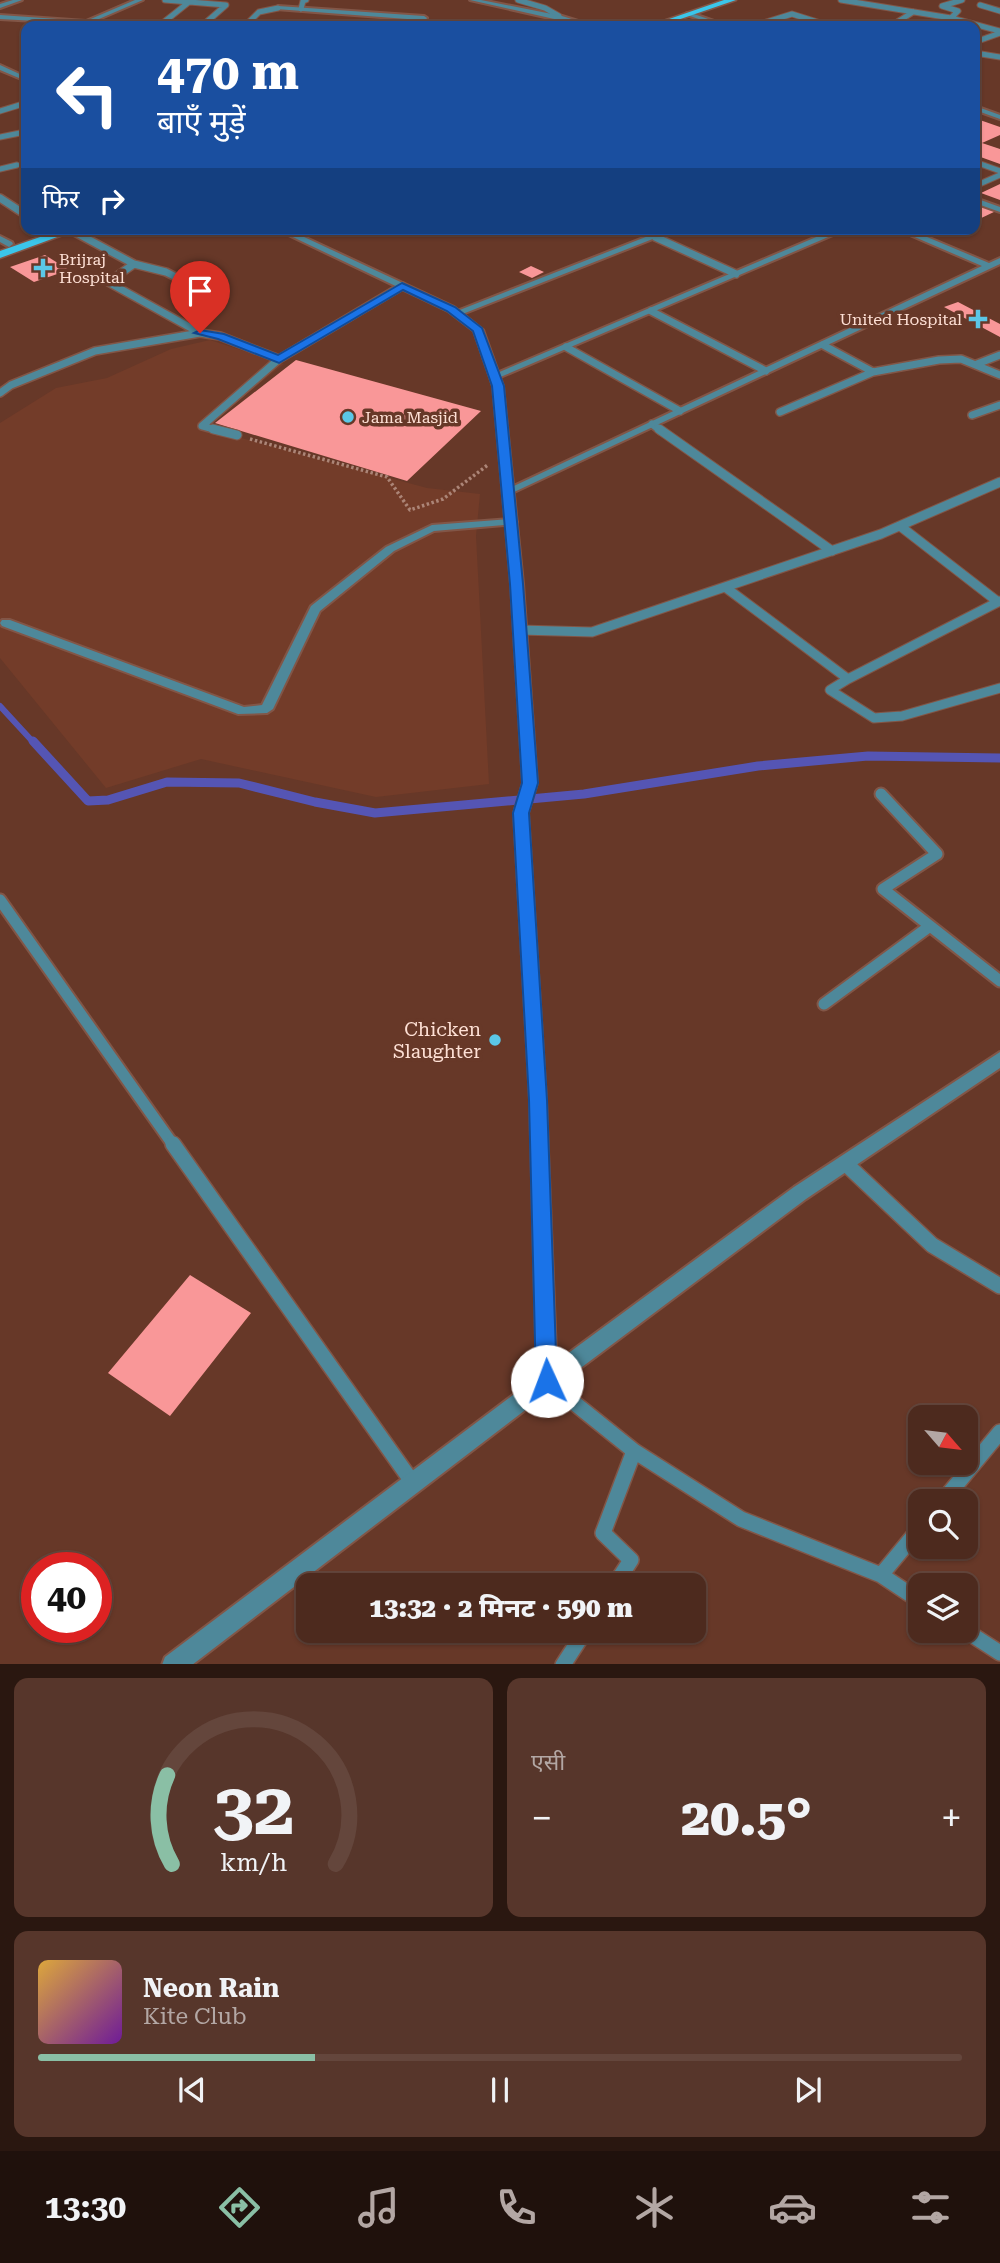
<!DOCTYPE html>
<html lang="hi">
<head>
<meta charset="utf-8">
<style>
	body { margin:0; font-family:"Roboto Serif","Noto Sans Devanagari",serif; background:#57362b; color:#f1f3f6; height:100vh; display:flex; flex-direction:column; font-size:26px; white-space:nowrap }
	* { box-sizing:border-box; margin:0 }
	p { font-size:23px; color:#b3a7a4 }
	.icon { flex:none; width:38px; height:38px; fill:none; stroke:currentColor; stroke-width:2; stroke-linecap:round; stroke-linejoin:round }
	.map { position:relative; height:1664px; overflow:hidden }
	.drawer { display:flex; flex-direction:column; gap:14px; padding:14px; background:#2a1710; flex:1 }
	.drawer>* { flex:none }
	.guide { position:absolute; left:21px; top:21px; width:959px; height:214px; border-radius:14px; box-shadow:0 2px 5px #0004,0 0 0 2px #64463c; background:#1a4fa0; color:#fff; overflow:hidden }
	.needle { width:46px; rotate:118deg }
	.buttons { position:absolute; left:908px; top:1405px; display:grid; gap:14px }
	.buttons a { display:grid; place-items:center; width:70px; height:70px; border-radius:14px; background:#4d2a1e; box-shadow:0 2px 5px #0004,0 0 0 2px #64463c; font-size:35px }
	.speed { position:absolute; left:21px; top:1552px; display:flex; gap:14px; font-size:35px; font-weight:700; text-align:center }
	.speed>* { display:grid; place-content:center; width:91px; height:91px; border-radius:50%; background:#4d2a1e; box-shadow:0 2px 5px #0004,0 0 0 2px #64463c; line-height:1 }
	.speed .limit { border:10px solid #d22; background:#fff; color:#111 }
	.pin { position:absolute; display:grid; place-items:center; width:60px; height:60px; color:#fff; margin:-72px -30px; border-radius:50% 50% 50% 0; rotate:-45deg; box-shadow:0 0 7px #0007 }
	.pin .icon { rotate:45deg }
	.me { position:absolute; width:77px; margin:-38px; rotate:358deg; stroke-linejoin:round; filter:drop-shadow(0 0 5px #0008) }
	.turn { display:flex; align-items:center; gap:24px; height:147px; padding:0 21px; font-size:32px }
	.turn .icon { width:91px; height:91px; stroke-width:2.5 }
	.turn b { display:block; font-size:49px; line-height:60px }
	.then { display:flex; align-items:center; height:66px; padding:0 21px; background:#0003; gap:14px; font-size:26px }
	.big { font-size:52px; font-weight:800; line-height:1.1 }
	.drawer .card { flex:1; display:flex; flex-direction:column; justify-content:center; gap:10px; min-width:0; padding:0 24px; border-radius:14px; background:#57362b }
	.drawer .dial { align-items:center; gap:0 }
	.dial svg { height:182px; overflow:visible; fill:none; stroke:#64463c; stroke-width:7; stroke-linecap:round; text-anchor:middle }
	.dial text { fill:#f1f3f6; stroke:none }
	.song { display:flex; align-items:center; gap:21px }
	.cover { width:84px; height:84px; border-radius:10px; background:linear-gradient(135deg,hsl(40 70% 55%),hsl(280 70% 35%)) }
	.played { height:7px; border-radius:4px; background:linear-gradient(90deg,#8abfa5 30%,#64463c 30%) }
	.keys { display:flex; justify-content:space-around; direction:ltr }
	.heat { display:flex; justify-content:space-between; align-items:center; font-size:38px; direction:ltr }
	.drawer .tiles { flex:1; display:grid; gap:14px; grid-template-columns:1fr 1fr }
	.card:last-child { grid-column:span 2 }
	.trip { position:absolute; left:296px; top:1573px; width:410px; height:70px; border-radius:14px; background:#4d2a1e; box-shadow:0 2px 5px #0004,0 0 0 2px #64463c; font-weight:800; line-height:70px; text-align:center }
	.tabs { display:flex; height:112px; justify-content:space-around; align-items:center; background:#1f110c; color:#b3a7a4 }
	.tabs .icon { width:49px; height:49px }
	.tabs .on { color:#8abfa5 }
	.tabs b { font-size:32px; color:#f1f3f6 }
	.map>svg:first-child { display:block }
	.built { fill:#733c29 }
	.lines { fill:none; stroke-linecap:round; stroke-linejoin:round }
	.stream-far1 { stroke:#5555b4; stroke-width:6 }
	.stream { stroke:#5555b4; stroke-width:9 }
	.building { fill:#f99798 }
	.service-far4-casing { stroke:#825647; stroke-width:7 }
	.service-far3-casing { stroke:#825647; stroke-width:10 }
	.service-far2-casing { stroke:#825647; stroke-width:11 }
	.service-far1-casing { stroke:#825647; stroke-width:15 }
	.service-casing { stroke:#825647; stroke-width:18 }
	.minor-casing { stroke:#825647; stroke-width:4 }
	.tertiary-casing { stroke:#825647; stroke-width:4 }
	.primary-casing { stroke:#825647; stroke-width:3 }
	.path { stroke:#ac8577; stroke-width:3.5; stroke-dasharray:2.5 2.5; stroke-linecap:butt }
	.service-far4 { stroke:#4e889a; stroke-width:5 }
	.service-far3 { stroke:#4e889a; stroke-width:7 }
	.service-far2 { stroke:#4e889a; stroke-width:9 }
	.service-far1 { stroke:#4e889a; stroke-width:11 }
	.service { stroke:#4e889a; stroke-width:15 }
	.minor { fill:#4e889a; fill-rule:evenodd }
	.tertiary { fill:#4e889a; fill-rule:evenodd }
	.primary { fill:#3bc6ea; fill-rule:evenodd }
	.route { fill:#1a73e8; stroke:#114b97; stroke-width:2 }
	.poi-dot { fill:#5bc7e7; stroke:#673828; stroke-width:2.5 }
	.labels { text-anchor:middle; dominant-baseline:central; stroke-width:7; stroke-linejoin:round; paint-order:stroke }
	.far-poi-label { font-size:16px; fill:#fee0d5; stroke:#673828; text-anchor:start }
	.poi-label { font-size:19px; fill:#fee0d5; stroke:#673828; text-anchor:end }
</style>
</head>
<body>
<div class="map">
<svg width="1000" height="1665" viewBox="0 0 1000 1665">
	<rect width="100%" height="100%" fill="#673828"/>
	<!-- built -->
	<path class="built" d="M 210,340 L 284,364 L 204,428 L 427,488 L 480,494 L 476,536 L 489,784 L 376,797 L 201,759 L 106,788 L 0,658 L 0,423 L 56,388 L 107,378 L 171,349 Z"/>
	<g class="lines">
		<!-- stream-far1 -->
		<path class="stream-far1" d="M 0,706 L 34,743"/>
		<!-- stream -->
		<path class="stream" d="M 33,741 L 88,801 L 108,800 L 167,782 L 239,783 L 315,802 L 375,813 L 584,794 L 758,766 L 868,756 L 1000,758"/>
	</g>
	<!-- building -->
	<path class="building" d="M 977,119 L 1000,127 L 1000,135 L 982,143 L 1000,149 L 1000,164 L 975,155 Z
		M 1000,184 L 1000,200 L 981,193 Z
		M 975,203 L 996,211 L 975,221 Z
		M 45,255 L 69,270 L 34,282 L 10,267 Z
		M 531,266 L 544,272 L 532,278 L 519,272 Z
		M 958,302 L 1000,324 L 1000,337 L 944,307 Z
		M 296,360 L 481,411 L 407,481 L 215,423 Z
		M 190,1275 L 251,1313 L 170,1416 L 108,1373 Z"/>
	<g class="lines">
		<defs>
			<path id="service-far4" d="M 165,0 L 226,5 L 202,26
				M 518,0 L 545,8 L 559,16
				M 841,0 L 951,18 L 1000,31
				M 980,5 L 1000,11
				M 301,9 L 303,1 L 306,0
				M 951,18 L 958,11 L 942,6 L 962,0
				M 159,26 L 189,2
				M 245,26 L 259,12 L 278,8
				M 754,26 L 792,14 L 830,26
				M 891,26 L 913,12
				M 975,42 L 1000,33
				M 975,53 L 1000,57
				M 0,111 L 26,103
				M 0,137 L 25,132
				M 975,162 L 1000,171
				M 0,169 L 17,165
				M 975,186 L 1000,175"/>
			<path id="service-far3" d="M 0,198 L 26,215
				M 69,229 L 134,264 L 166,272 L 209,294
				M 655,237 L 736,274
				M 134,264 L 108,282 L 200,333
				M 651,311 L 766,371
				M 823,345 L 873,372 L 939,360 L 961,359 L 1000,375
				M 566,347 L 680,411
				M 977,364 L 1000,355
				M 0,393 L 11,385 L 95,351 L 200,333 L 220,336 L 279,359 L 402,286
				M 780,412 L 873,372
				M 972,415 L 1000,405
				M 652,424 L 661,431
				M 220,431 L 202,426 L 279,359"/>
			<path id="service-far2" d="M 213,429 L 237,435
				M 659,429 L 832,551
				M 900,526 L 998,602
				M 725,587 L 848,679 L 1000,601
				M 520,630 L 592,632 L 881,534 L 1000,482
				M 848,679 L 830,690 L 874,718 L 902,716 L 1000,688"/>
			<path id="service-far1" d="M 881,794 L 937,854 L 883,889 L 1000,981
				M 0,900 L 174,1146
				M 824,1004 L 930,926"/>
			<path id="service" d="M 173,1144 L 413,1483
				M 845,1163 L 932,1245 L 1000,1286
				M 547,1381 L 634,1451 L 741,1519 L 881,1575 L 920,1601
				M 942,1502 L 1000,1432
				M 881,1575 L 920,1528
				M 614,1586 L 631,1560 L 603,1533 L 634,1451
				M 966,1631 L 1000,1653
				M 563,1665 L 585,1631"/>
			<path id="minor" d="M 13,0 L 22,0 L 0,8 L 0,4 Z
				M 135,0 L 143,0 L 92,22 L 123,24 L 126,26 L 0,19 L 0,15 L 86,21 Z
				M 470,0 L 481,0 L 562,16 L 594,26 L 585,26 Z
				M 278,6 L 424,16 L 427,18 L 421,26 L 415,26 L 420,20 L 276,9 Z
				M 687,13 L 691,13 L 728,26 L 719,26 L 687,15 Z
				M 0,65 L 26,77 L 26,81 L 0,70 Z
				M 975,106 L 1000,115 L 1000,119 L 975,110 Z
				M 975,198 L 1000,207 L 1000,212 L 975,203 Z
				M 666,229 L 678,229 L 460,315 L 452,313 Z
				M 835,229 L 847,229 L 498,378 L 490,376 Z
				M 896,229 L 908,229 L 989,263 L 1000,258 L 1000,264 L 512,493 L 508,494 L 503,491 L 982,266 Z
				M 0,236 L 12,242 L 13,244 L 9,247 L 0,242 Z
				M 511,519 L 517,522 L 515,524 L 434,531 L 394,551 L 320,611 L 273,709 L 267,713 L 238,714 L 2,626 L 0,623 L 2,620 L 10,620 L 244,707 L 262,705 L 311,606 L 386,547 L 432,525 Z
				M 1000,1052 L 1000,1068 L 806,1199 L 554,1388 L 547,1390 L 540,1388 L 537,1381 L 540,1374 L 794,1187 Z"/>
			<path id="tertiary" d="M 276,229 L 287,229 L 454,307 L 483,330 L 503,386 L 523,584 L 537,783 L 528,813 L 546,1100 L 557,1381 L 554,1388 L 192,1665 L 162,1665 L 165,1657 L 537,1377 L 530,1100 L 514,813 L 523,783 L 511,584 L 493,386 L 474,331 L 448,311 Z"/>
			<path id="primary" d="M 724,0 L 736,0 L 660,26 L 649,26 Z
				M 63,229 L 79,229 L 0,258 L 0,251 Z"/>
		</defs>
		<!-- service-far4 casing -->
		<use href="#service-far4" class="service-far4-casing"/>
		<!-- service-far3 casing -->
		<use href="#service-far3" class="service-far3-casing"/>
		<!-- service-far2 casing -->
		<use href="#service-far2" class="service-far2-casing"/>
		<!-- service-far1 casing -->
		<use href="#service-far1" class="service-far1-casing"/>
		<!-- service casing -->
		<use href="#service" class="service-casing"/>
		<!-- minor casing -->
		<use href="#minor" class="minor-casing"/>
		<!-- tertiary casing -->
		<use href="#tertiary" class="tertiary-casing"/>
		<!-- primary casing -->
		<use href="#primary" class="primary-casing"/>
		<!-- path -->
		<path class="path" d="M 250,439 L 387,477 L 410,510 L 443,499 L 489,464"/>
		<!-- service-far4 -->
		<use href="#service-far4" class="service-far4"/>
		<!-- service-far3 -->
		<use href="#service-far3" class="service-far3"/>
		<!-- service-far2 -->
		<use href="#service-far2" class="service-far2"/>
		<!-- service-far1 -->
		<use href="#service-far1" class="service-far1"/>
		<!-- service -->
		<use href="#service" class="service"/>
		<!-- minor -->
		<use href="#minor" class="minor"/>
		<!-- tertiary -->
		<use href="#tertiary" class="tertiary"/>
		<!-- primary -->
		<use href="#primary" class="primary"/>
	</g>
	<!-- route -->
	<path class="route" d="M 402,283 L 455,307 L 482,328 L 504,386 L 523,584 L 538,783 L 529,813 L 547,1100 L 557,1381 L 554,1389 L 547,1392 L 539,1389 L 536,1381 L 529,1100 L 513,813 L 522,783 L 510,584 L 492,386 L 473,331 L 447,311 L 403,290 L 279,363 L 218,339 L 194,333 L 200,330 L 224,334 L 278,355 Z"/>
	<!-- markers -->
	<g class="poi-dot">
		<path d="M39.5 257.5h7v7h7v7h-7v7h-7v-7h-7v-7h7z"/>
		<path d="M974.5 308.5h7v7h7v7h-7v7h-7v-7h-7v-7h7z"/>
		<circle cx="348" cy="417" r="7"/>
		<circle cx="495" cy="1040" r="7"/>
	</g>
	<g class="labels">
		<!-- far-poi labels -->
		<g class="far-poi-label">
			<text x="59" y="259">Brijraj<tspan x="59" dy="18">Hospital</tspan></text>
			<text x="962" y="319" text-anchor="end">United Hospital</text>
			<text x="362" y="417">Jama Masjid</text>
		</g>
		<!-- poi labels -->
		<g class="poi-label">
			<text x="481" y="1029">Chicken<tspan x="481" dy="22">Slaughter</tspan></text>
		</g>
	</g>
</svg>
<div class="buttons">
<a><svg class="needle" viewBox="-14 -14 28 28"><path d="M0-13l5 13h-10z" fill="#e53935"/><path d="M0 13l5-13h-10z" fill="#b3a7a4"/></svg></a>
<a><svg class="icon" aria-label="search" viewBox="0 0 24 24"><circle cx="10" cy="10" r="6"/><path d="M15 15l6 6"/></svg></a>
<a><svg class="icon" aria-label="layers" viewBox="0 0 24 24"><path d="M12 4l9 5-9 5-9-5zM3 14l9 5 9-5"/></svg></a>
</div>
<div class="speed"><div class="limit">40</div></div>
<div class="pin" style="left:200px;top:333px;background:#d93025"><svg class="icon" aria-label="arrive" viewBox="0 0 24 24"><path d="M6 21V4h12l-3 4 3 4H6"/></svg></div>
<svg class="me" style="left:547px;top:1381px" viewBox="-20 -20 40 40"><circle r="19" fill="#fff"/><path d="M0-13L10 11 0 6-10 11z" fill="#1a73e8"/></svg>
<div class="trip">13:32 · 2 मिनट · 590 m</div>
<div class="guide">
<div class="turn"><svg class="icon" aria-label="left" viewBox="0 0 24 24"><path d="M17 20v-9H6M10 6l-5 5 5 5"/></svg><div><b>470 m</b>बाएँ मुड़ें</div></div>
<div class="then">फिर<svg class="icon" aria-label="right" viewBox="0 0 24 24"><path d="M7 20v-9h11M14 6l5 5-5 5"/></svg></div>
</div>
</div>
<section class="drawer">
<div class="tiles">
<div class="card dial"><svg viewBox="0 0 100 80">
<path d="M14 69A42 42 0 1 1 86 69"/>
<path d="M14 69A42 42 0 0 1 12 30" stroke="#8abfa5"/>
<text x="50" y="56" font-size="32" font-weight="700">32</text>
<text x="50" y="72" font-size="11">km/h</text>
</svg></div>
<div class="card"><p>एसी</p>
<div class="heat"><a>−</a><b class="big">20.5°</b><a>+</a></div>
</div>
<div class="card">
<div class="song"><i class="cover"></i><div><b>Neon Rain</b><p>Kite Club</p></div></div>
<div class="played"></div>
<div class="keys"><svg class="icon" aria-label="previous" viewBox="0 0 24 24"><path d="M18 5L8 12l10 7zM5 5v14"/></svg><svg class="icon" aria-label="pause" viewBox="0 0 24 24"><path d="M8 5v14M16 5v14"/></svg><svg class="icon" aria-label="next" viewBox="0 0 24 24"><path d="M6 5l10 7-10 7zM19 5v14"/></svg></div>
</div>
</div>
</section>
<nav class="tabs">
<b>13:30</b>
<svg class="icon on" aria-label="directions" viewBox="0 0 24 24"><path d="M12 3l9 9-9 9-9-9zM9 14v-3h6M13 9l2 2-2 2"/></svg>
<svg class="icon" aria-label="music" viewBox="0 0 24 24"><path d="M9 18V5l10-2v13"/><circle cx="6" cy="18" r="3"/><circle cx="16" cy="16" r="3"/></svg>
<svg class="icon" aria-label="phone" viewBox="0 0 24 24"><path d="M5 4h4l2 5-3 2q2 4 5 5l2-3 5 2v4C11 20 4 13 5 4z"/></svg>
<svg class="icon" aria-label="climate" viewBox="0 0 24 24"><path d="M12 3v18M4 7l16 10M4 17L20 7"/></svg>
<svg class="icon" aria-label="car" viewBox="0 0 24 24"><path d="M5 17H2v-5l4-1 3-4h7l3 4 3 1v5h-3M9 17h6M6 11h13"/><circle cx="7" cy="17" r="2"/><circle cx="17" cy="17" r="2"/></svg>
<svg class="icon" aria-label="filters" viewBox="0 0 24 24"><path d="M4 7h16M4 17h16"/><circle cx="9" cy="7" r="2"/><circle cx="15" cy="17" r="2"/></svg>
</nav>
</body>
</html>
